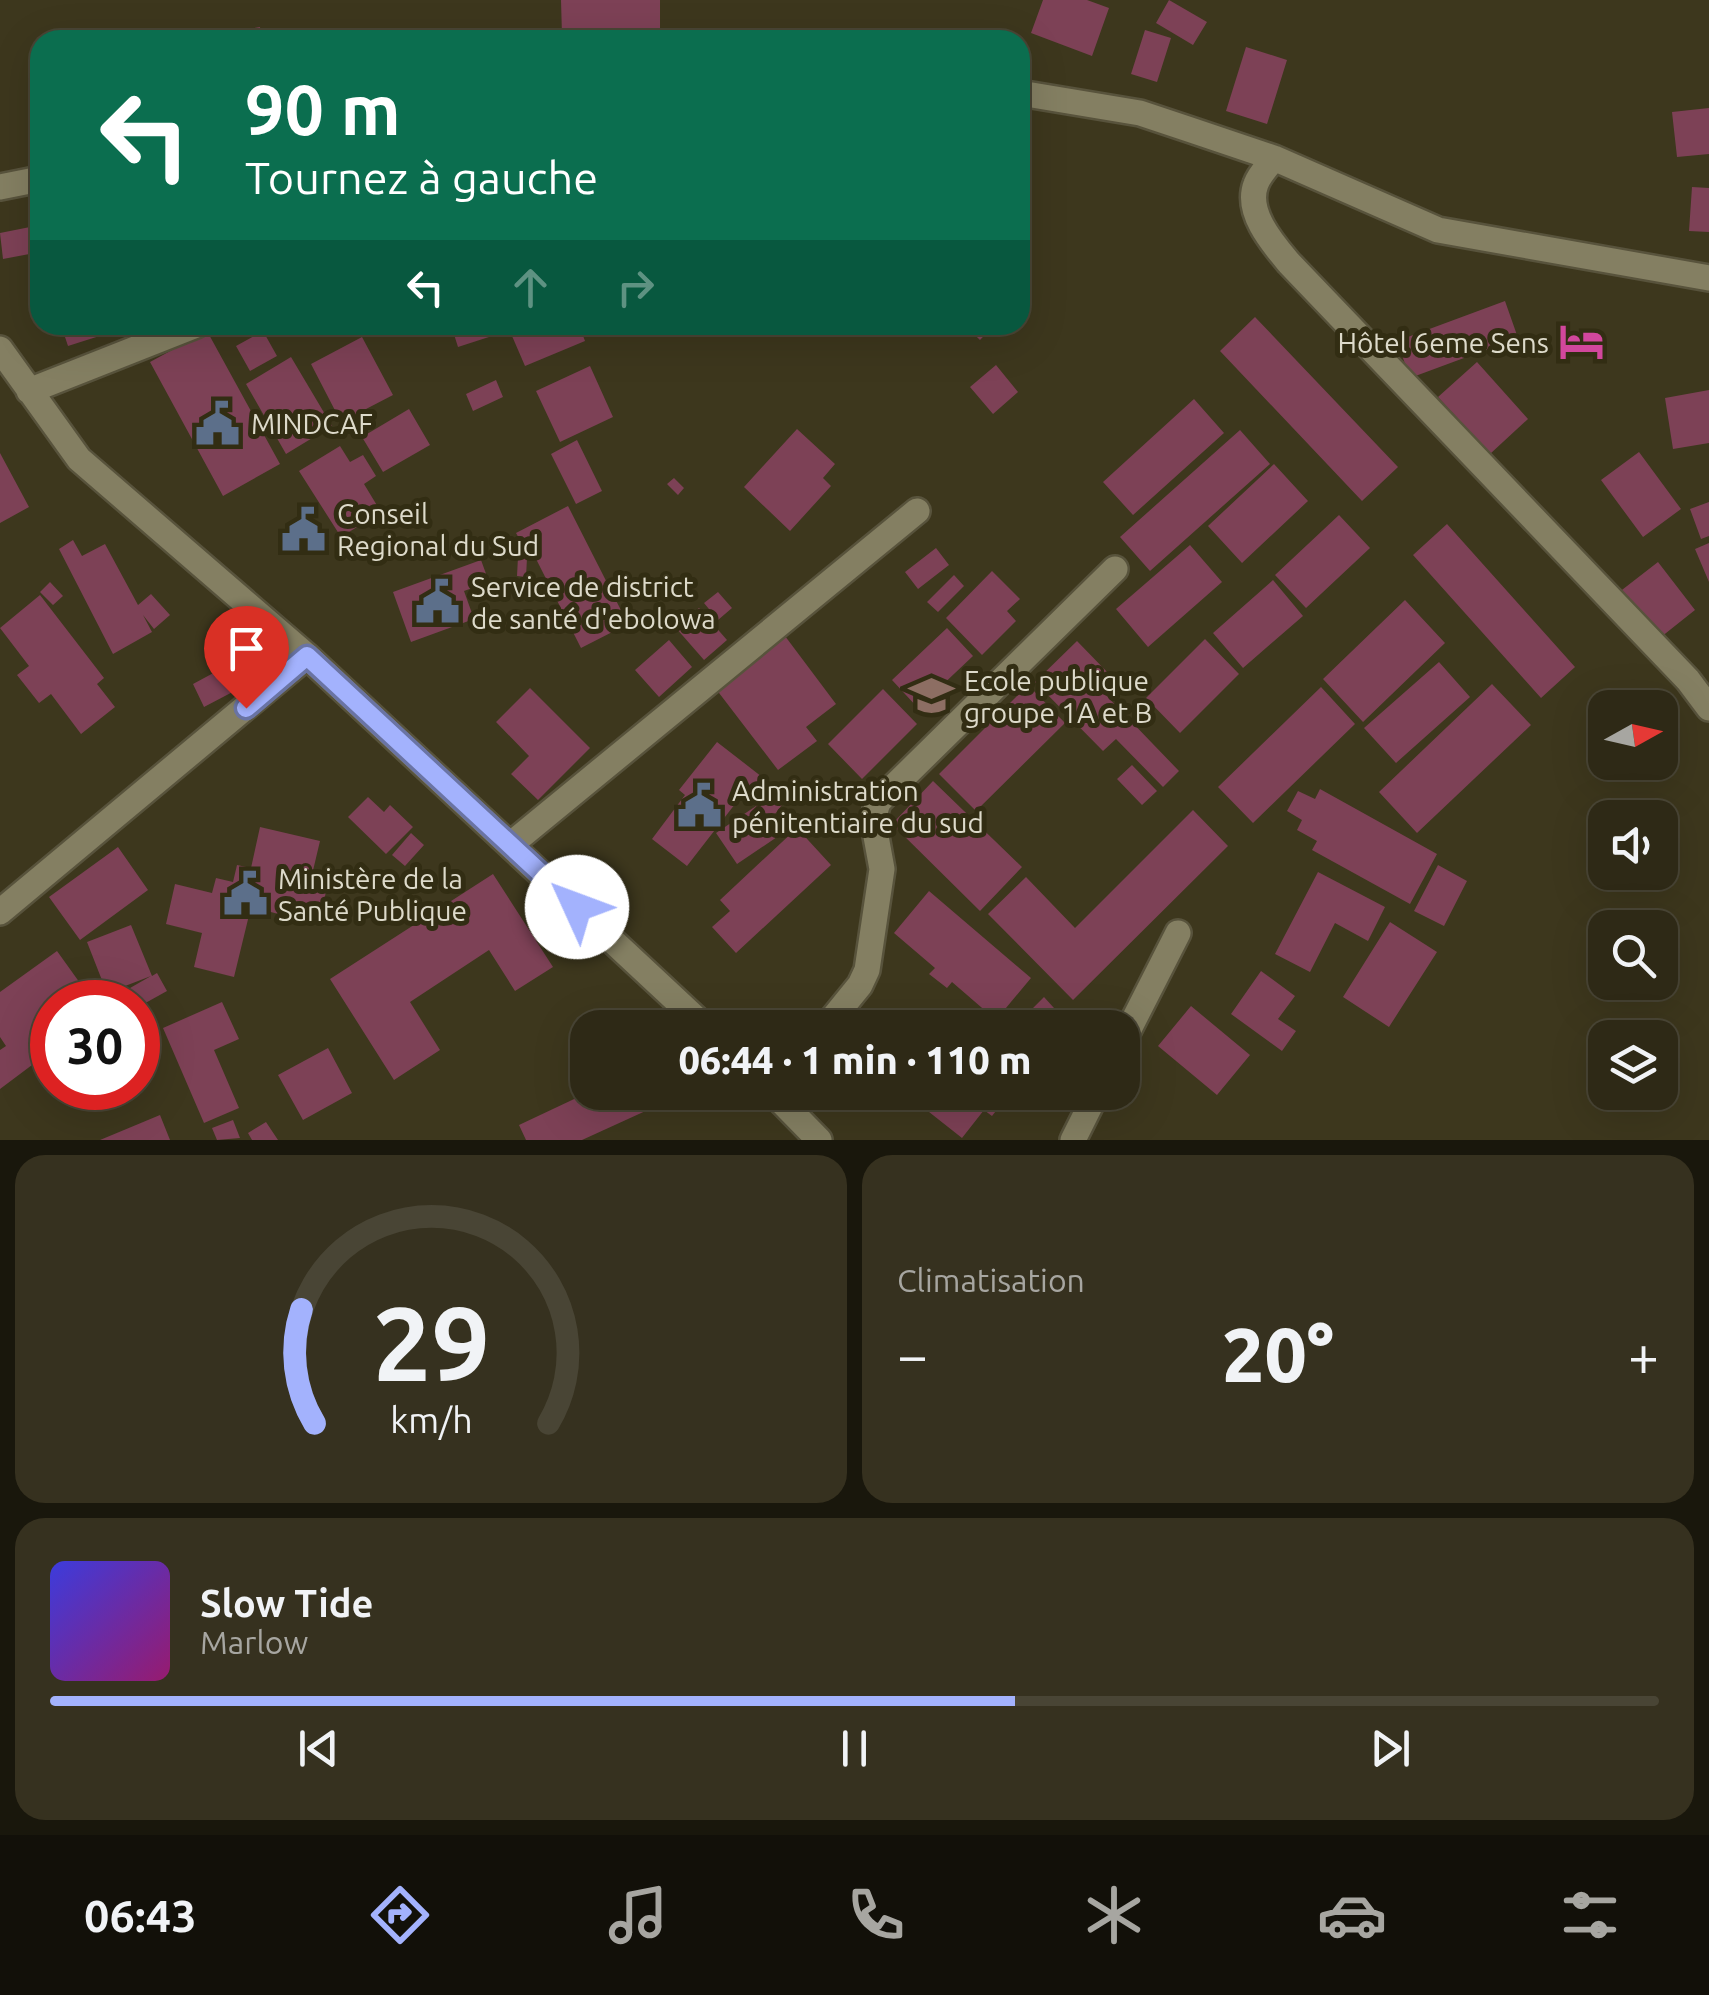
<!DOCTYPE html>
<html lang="fr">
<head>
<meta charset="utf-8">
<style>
	body { margin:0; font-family:Ubuntu,sans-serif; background:#36311f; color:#f1f3f6; height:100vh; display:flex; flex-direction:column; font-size:38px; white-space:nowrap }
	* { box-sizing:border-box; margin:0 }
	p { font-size:32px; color:#a7a6a1 }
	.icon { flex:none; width:55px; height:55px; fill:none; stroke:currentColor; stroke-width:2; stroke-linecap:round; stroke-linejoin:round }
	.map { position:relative; height:1140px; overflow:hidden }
	.drawer { display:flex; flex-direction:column; gap:15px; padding:15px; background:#19170c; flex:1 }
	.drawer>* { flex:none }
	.top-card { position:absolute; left:30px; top:30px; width:1000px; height:305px; border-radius:30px; box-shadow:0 10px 40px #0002,0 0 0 2px #494535; background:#0b6e4f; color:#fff; overflow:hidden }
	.needle { width:65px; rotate:82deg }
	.buttons { position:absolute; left:1588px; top:690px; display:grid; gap:20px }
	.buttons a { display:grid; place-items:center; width:90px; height:90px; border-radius:20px; background:#2e2916; box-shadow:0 10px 40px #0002,0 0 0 2px #494535; font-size:50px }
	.speed { position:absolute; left:30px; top:980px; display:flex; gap:20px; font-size:50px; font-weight:700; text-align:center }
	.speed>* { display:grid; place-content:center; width:130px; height:130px; border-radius:50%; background:#2e2916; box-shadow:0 10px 40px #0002,0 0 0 2px #494535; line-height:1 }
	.speed .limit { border:15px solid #d22; background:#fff; color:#111 }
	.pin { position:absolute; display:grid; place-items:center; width:85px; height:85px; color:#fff; margin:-102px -42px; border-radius:50% 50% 50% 0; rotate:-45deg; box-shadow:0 0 10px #0007 }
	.pin .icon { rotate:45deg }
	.me { position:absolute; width:110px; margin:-55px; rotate:313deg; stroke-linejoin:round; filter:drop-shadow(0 0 8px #0008) }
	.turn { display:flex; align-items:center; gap:35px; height:210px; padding:0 50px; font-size:45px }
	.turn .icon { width:130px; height:130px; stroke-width:2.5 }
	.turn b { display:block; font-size:70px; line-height:85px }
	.lanes { display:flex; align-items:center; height:95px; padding:0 50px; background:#0003; justify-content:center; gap:50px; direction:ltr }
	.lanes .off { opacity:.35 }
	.big { font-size:75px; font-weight:800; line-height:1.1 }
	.drawer .widget { flex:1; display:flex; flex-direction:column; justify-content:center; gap:15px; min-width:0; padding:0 35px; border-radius:30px; background:#36311f }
	.drawer .dial { align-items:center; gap:0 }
	.dial svg { height:260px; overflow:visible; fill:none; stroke:#494535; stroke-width:7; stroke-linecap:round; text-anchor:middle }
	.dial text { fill:#f1f3f6; stroke:none }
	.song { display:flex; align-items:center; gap:30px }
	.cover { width:120px; height:120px; border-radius:15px; background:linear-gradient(135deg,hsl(240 70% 55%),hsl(320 70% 35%)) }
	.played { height:10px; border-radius:5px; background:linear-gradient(90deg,#a3b2fd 60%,#494535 60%) }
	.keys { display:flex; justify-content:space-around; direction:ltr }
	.heat { display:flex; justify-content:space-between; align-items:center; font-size:55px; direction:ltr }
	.drawer .tiles { flex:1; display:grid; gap:15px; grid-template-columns:1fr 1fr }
	.widget:last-child { grid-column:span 2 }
	.trip { position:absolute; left:570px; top:1010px; width:570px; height:100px; border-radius:30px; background:#2e2916; box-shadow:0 10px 40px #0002,0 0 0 2px #494535; font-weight:800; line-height:100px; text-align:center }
	.dock { display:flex; height:160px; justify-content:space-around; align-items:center; background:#121009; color:#a7a6a1 }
	.dock .icon { width:70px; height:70px }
	.dock .on { color:#a3b2fd }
	.dock b { font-size:45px; color:#f1f3f6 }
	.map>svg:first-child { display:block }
	.building { fill:#7d4156 }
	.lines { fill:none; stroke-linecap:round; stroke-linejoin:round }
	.minor-casing { stroke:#58533c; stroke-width:30 }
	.minor { stroke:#847f62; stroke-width:25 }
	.route-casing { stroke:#6a74a4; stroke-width:25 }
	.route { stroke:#a3b2fd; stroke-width:18 }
	.labels { text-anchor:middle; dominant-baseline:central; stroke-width:10; stroke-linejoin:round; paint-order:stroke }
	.poi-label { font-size:28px; fill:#dddaca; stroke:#322d13; text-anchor:start }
</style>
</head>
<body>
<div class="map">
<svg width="1709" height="1140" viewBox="0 0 1709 1140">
	<rect width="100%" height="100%" fill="#3d371d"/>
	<!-- building -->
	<path class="building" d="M 561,0 L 660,0 L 660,35 L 562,36 Z
		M 1043,0 L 1087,0 L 1109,8 L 1092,56 L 1031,33 Z
		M 1169,0 L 1207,22 L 1193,45 L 1156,23 Z
		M 260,27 L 262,40 L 199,40 L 199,38 Z
		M 1145,30 L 1171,38 L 1157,82 L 1131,74 Z
		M 1246,47 L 1287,60 L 1267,124 L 1226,111 Z
		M 1709,108 L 1709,154 L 1677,157 L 1672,112 Z
		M 1692,187 L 1709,188 L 1709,232 L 1689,231 Z
		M 40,225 L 40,252 L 3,259 L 0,233 Z
		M 1505,301 L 1518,338 L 1410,378 L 1397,341 Z
		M 1255,317 L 1398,467 L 1362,501 L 1220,351 Z
		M 61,325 L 131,325 L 131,326 L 68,346 Z
		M 451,325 L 488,325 L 492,336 L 458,347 Z
		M 518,325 L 562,325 L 565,331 L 579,325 L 585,341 L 525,366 L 509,329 Z
		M 965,325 L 994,325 L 980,340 Z
		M 207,331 L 280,464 L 223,496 L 150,362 Z
		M 263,331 L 277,356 L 250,371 L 236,346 Z
		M 362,337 L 393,395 L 341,422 L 311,364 Z
		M 291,357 L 332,426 L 286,454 L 246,384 Z
		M 1477,362 L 1528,419 L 1490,454 L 1438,397 Z
		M 996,365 L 1018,392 L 993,414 L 970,387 Z
		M 590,366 L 613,417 L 560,442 L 536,391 Z
		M 496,380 L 503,397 L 473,411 L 466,394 Z
		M 1709,390 L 1709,443 L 1673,449 L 1665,398 Z
		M 1194,399 L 1224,433 L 1133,515 L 1103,482 Z
		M 409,409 L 430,445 L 383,472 L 362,437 Z
		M 797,429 L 835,464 L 823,478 L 831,486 L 790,531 L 744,487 Z
		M 1240,430 L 1270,464 L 1150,571 L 1120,537 Z
		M 577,440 L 602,491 L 576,504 L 551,454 Z
		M 340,446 L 350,462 L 363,455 L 376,476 L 364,484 L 381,512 L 341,537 L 299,471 Z
		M 1639,452 L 1681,509 L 1643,537 L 1601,480 Z
		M 0,453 L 29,507 L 0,523 Z
		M 1274,464 L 1308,501 L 1242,563 L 1208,526 Z
		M 674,478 L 684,488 L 678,495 L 667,484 Z
		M 1709,502 L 1709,536 L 1701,539 L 1690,509 Z
		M 568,506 L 628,624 L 581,648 L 530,547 L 525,549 L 516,533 Z
		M 1339,515 L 1370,548 L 1306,608 L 1275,575 Z
		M 1447,524 L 1575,667 L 1541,698 L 1413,555 Z
		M 507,533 L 515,549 L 500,557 L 491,541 Z
		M 73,540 L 82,556 L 105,544 L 138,605 L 151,594 L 170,615 L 154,629 L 143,615 L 152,632 L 113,654 L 59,549 Z
		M 1709,543 L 1709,582 L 1695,549 Z
		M 1190,545 L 1222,582 L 1148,647 L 1116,609 Z
		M 936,548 L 949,565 L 918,589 L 905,572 Z
		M 518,557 L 527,558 L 526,577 L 517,576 Z
		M 481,560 L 489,582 L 464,591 L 474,619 L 411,642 L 393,592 Z
		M 1658,562 L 1695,610 L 1656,641 L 1618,593 Z
		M 992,571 L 1020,599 L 1007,611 L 1016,621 L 982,655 L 946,618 Z
		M 954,575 L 964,586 L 938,612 L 927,602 Z
		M 1273,580 L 1303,616 L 1243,668 L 1213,633 Z
		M 50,582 L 63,596 L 53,605 L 40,592 Z
		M 718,592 L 732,608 L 718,620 L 704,603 Z
		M 40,595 L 104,678 L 97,684 L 115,707 L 81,734 L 51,694 L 39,703 L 17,675 L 29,666 L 0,628 Z
		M 1405,600 L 1445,643 L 1363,722 L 1323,679 Z
		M 699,608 L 727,640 L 704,660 L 676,628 Z
		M 947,628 L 973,656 L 918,708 L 892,680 Z
		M 785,636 L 836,704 L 806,727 L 817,741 L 778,770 L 716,689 Z
		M 1205,639 L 1239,674 L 1180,733 L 1146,698 Z
		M 669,640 L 692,667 L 659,697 L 635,670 Z
		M 1077,641 L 1111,676 L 1099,688 L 1179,771 L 1163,787 L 1116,739 L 1103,751 L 1035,682 Z
		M 1439,662 L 1470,697 L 1396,763 L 1364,728 Z
		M 232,663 L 244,686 L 204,707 L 193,684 Z
		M 1492,684 L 1531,725 L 1417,833 L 1379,792 Z
		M 1028,685 L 1065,723 L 976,811 L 939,774 Z
		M 1321,687 L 1355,724 L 1253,823 L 1218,787 Z
		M 530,688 L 590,748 L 538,800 L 511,774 L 529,756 L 496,722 Z
		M 883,689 L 917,724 L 862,779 L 828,744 Z
		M 717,742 L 788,797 L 772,818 L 742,795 L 687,866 L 652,839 L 685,795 L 679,790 Z
		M 1132,765 L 1157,791 L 1142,805 L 1117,779 Z
		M 933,781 L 1022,867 L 980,911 L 892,824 Z
		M 1320,789 L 1437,854 L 1410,904 L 1312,850 L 1317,841 L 1297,830 L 1302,820 L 1287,811 L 1298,791 L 1315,799 Z
		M 368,797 L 384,812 L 390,805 L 413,827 L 386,854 L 348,817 Z
		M 756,806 L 777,837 L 737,864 L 716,833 Z
		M 1193,810 L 1228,846 L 1073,1000 L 988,914 L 1026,877 L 1075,928 Z
		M 260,827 L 320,841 L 311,879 L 328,884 L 318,924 L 251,907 L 234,977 L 194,967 L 202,933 L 166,924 L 175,884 L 212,893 L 216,878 L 233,882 L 237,865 L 251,868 Z
		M 797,828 L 831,865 L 736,953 L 712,927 L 730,911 L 720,900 Z
		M 411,833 L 424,845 L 405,866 L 392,855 Z
		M 118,847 L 148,890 L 80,940 L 49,897 Z
		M 1438,865 L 1467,881 L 1444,926 L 1414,911 Z
		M 1318,872 L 1385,907 L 1368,941 L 1335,923 L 1310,972 L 1275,954 Z
		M 493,874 L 553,967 L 515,991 L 489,950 L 410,1002 L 440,1050 L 394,1080 L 330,979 Z
		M 929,891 L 1031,978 L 996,1020 L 952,982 L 947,988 L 929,974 L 935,968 L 894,933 Z
		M 1390,922 L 1437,952 L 1389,1027 L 1343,997 Z
		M 131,925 L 152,976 L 157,973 L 167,991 L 140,1006 L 130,988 L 151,976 L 107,993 L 87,942 Z
		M 57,951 L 90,997 L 83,1002 L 52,1002 L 52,1025 L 28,1043 L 40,1059 L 0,1089 L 0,1050 L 6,1046 L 0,1037 L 0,992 Z
		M 1261,971 L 1295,996 L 1278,1019 L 1296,1031 L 1282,1051 L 1231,1014 Z
		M 1044,997 L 1064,1019 L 1055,1028 L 1049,1028 L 1032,1009 Z
		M 222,1002 L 239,1039 L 214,1050 L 239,1108 L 204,1123 L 163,1028 Z
		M 1191,1006 L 1250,1055 L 1217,1095 L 1158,1046 Z
		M 328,1048 L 352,1093 L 303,1120 L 278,1075 Z
		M 589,1092 L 672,1092 L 674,1098 L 582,1140 L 526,1140 L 519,1125 Z
		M 936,1092 L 1007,1092 L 1009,1094 L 992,1116 L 984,1110 L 962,1138 L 924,1108 Z
		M 160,1115 L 170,1140 L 100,1140 Z
		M 233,1120 L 240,1138 L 217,1140 L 212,1128 Z
		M 266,1122 L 278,1140 L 252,1140 L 248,1133 Z"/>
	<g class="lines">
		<defs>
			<path id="minor" d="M 1020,93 L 1140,113 L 1191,130 L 1274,158 L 1438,230 L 1709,278
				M 1274,158 C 1268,166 1259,175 1256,184 C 1245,212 1273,244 1289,263 L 1688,680 L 1709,708
				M 0,187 L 40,179
				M 0,349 L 79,459 L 307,656 L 706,1028
				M 29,391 L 196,325
				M 510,845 L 917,511
				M 0,912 L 307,656
				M 825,1028 L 860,985 L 867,970 L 882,869 L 873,820 L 878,802 L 1115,569
				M 1122,1043 L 1178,933
				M 772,1092 L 819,1140
				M 1073,1140 L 1097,1092"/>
		</defs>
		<!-- minor casing -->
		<use href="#minor" class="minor-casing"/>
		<!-- minor -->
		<use href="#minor" class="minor"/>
	</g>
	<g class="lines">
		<defs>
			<path id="route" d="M 246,708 L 307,656 L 577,907"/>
		</defs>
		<!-- route casing -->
		<use href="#route" class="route-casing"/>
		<!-- route -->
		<use href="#route" class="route"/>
	</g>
	<!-- icons -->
	<defs>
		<symbol id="hotel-bare" viewBox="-9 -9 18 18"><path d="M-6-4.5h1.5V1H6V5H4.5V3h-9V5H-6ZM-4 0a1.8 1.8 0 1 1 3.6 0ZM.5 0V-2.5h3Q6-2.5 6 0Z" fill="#d1479c" stroke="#322d13" stroke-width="2.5" paint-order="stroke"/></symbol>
		<symbol id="civic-bare" viewBox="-9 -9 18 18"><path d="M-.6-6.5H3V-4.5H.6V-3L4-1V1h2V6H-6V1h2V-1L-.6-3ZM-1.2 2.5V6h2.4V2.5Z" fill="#5c6f8a" stroke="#322d13" stroke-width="2.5" paint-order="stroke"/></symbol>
		<symbol id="school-bare" viewBox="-9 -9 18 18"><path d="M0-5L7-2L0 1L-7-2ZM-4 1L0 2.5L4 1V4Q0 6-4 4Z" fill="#8d6e63" stroke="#322d13" stroke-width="2.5" paint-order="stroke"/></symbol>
	</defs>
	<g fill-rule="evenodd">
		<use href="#hotel-bare" x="1550" y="310" width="63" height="63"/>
		<use href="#civic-bare" x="186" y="392" width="63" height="63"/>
		<use href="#civic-bare" x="272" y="498" width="63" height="63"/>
		<use href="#civic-bare" x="406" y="570" width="63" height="63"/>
		<use href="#school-bare" x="900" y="664" width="63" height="63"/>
		<use href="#civic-bare" x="668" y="774" width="63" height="63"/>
		<use href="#civic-bare" x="214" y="862" width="63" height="63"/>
	</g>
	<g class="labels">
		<!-- poi labels -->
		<g class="poi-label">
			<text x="1549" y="342" text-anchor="end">Hôtel 6eme Sens</text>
			<text x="251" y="423">MINDCAF</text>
			<text x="337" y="513">Conseil<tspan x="337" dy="32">Regional du Sud</tspan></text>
			<text x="471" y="586">Service de district<tspan x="471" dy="32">de santé d'ebolowa</tspan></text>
			<text x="964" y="680">Ecole publique<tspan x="964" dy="32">groupe 1A et B</tspan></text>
			<text x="732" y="790">Administration<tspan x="732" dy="32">pénitentiaire du sud</tspan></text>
			<text x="278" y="878">Ministère de la<tspan x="278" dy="32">Santé Publique</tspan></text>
		</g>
	</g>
</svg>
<div class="buttons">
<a><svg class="needle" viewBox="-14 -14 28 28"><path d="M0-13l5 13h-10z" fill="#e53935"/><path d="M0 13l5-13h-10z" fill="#a7a6a1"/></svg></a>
<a><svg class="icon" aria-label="sound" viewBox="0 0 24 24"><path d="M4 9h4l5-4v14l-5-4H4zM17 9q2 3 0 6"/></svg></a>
<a><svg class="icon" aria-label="search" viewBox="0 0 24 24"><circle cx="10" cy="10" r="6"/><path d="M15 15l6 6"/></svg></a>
<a><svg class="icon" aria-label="layers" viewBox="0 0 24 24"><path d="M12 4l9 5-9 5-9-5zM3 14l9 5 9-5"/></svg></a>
</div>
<div class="speed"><div class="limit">30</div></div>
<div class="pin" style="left:246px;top:708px;background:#d93025"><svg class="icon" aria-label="arrive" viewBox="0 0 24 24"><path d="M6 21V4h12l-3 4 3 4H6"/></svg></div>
<svg class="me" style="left:577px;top:907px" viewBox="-20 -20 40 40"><circle r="19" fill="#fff"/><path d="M0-13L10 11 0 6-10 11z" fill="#a3b2fd"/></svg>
<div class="trip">06:44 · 1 min · 110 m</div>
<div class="top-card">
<div class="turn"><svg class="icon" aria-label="left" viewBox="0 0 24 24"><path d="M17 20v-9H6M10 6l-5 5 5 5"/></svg><div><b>90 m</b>Tournez à gauche</div></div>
<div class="lanes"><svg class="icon" aria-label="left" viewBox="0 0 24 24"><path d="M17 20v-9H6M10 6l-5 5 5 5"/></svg><svg class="icon off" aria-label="ahead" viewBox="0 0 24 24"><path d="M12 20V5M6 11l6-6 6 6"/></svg><svg class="icon off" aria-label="right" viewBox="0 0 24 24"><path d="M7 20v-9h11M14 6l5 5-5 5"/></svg></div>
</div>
</div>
<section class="drawer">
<div class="tiles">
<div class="widget dial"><svg viewBox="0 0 100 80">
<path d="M14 69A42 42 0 1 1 86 69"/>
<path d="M14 69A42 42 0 0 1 10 34" stroke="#a3b2fd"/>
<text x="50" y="56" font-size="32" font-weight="700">29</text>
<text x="50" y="72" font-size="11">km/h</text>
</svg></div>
<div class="widget"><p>Climatisation</p>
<div class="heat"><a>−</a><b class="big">20°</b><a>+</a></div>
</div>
<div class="widget">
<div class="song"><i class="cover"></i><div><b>Slow Tide</b><p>Marlow</p></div></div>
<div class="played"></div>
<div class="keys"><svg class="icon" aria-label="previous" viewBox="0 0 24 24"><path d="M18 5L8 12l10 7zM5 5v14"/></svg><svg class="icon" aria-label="pause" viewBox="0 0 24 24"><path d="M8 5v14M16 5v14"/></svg><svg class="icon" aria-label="next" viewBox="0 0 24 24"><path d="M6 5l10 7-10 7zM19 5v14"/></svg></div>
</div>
</div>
</section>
<nav class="dock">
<b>06:43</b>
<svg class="icon on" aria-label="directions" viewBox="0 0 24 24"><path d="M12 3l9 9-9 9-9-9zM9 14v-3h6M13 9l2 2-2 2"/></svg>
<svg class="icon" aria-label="music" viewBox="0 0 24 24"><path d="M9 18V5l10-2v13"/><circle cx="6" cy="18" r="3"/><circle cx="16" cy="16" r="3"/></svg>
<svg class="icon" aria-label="phone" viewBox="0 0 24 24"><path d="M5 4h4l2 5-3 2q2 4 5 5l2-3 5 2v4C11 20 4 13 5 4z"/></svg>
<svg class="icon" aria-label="climate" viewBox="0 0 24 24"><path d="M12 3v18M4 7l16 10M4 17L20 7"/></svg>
<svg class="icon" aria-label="car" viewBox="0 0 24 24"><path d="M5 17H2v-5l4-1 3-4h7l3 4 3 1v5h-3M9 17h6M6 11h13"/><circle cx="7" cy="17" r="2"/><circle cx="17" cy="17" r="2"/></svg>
<svg class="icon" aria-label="filters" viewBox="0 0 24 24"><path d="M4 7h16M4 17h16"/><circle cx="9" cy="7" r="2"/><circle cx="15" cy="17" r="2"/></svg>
</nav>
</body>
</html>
